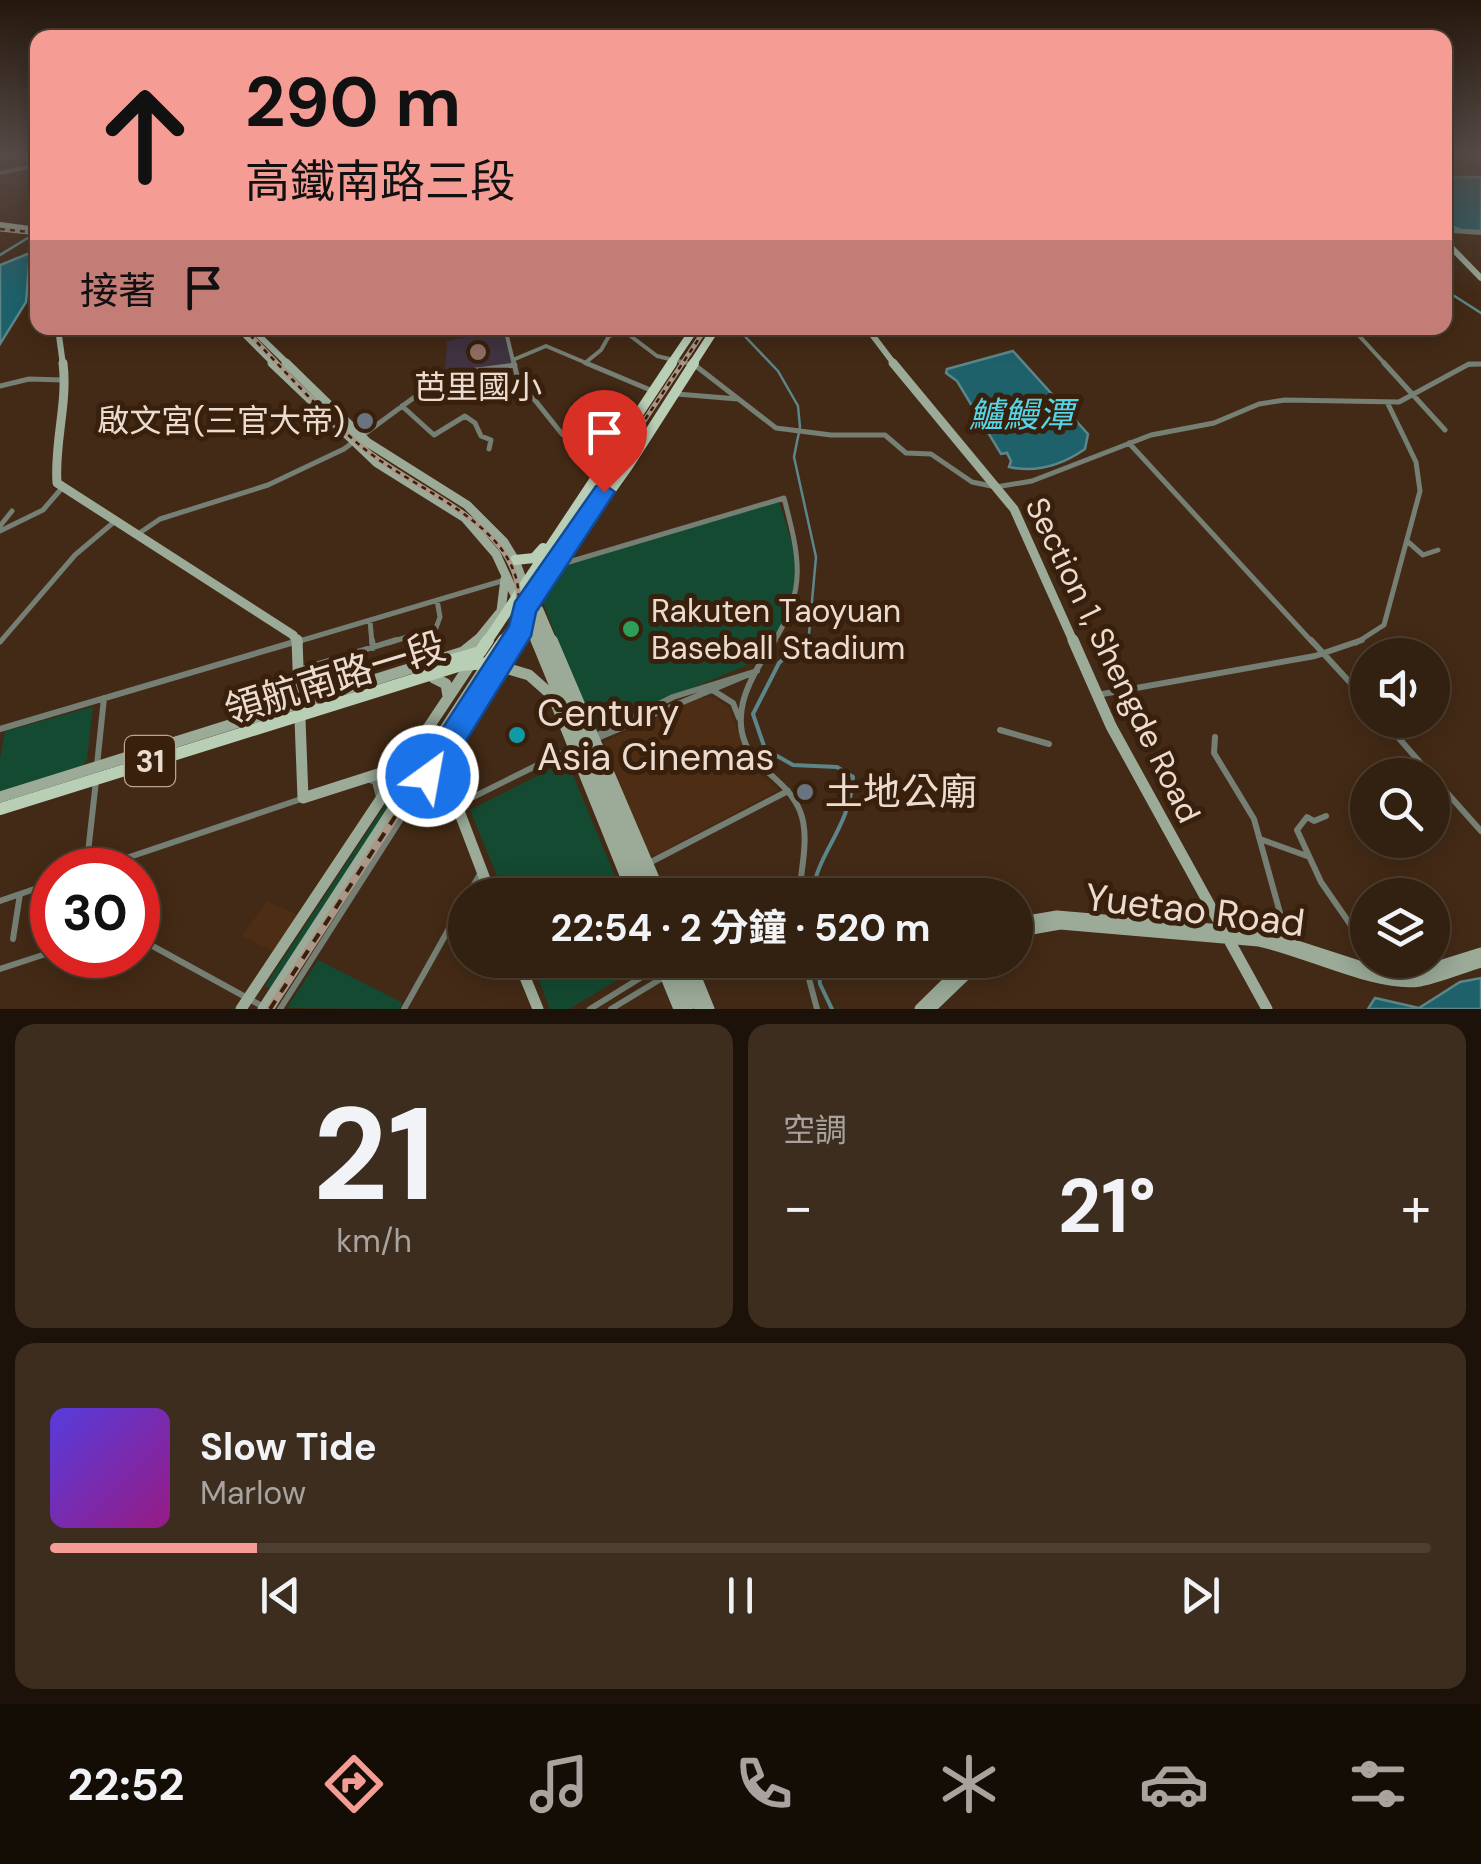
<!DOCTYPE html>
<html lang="zh-TW">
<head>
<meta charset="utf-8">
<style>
	body { margin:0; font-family:"DM Sans","Noto Sans TC",sans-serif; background:#3d2d1e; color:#f1f3f6; height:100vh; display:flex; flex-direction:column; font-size:38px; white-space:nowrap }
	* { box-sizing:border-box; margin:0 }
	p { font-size:32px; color:#a8a39f }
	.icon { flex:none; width:55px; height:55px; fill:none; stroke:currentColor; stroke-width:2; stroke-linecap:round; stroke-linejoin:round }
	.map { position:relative; height:1009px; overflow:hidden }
	.details { display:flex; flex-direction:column; gap:15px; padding:15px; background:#1c1209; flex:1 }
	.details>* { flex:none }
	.guide { position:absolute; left:30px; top:30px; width:1422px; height:305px; border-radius:20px; box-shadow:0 5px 25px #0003,0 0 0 2px #4d3e30; background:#f59c94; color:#111; overflow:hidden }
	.fabs { position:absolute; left:1350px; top:638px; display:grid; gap:20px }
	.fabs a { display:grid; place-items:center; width:100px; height:100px; border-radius:50%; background:#322010; box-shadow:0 5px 25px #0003,0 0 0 2px #4d3e30; font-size:50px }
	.speed { position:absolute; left:30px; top:848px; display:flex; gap:20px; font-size:50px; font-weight:700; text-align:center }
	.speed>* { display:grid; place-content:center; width:130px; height:130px; border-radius:50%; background:#322010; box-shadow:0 5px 25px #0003,0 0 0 2px #4d3e30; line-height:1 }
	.speed .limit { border:15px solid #d22; background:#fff; color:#111 }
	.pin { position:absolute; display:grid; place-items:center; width:85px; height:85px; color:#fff; margin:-102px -42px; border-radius:50% 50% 50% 0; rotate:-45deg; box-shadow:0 0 10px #0007 }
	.pin .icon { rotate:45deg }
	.me { position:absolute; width:110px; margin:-55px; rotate:32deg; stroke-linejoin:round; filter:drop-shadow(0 0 8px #0008) }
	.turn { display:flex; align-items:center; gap:35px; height:210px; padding:0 50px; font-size:45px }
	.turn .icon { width:130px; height:130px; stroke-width:2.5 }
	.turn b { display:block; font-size:70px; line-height:85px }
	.then { display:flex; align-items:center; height:95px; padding:0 50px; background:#0003; gap:20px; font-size:38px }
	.big { font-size:75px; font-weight:700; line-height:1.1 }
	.details .widget { flex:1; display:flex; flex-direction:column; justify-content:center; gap:15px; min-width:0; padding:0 35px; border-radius:20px; background:#3d2d1e }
	.details .dial { align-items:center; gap:0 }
	.dial b { font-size:130px; line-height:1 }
	.song { display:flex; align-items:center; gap:30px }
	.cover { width:120px; height:120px; border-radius:15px; background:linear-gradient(135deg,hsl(250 70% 55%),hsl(310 70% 35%)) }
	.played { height:10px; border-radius:5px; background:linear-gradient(90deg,#f59c94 15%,#4d3e30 15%) }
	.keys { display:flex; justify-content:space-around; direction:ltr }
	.heat { display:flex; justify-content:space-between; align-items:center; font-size:55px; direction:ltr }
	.details .tiles { flex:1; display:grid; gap:15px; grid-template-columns:1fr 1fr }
	.widget:last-child { grid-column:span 2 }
	.trip { position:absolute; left:448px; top:878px; width:585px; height:100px; border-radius:50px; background:#322010; box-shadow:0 5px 25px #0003,0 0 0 2px #4d3e30; font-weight:700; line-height:100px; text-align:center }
	.tab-bar { display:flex; height:160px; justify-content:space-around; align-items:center; background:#140d06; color:#a8a39f }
	.tab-bar .icon { width:70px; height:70px }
	.tab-bar .current { color:#f59c94 }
	.tab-bar b { font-size:45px; color:#f1f3f6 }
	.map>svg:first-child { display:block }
	.built { fill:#4d2e15 }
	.education { fill:#413341 }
	.green { fill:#144a31 }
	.water { fill:#1e616b; stroke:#5c8689; stroke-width:2.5 }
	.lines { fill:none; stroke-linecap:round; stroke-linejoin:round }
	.stream-far1 { stroke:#5c8689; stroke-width:2.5 }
	.stream { stroke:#5c8689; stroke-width:4 }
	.street-far2 { stroke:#757f73; stroke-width:4 }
	.street-far1 { stroke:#757f73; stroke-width:5 }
	.street { stroke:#757f73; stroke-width:6 }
	.secondary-far2 { stroke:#9bab98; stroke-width:6 }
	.secondary-far1 { stroke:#9bab98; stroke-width:9 }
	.secondary { stroke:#9bab98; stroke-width:11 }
	.primary-far2 { stroke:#b8ceb5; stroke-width:8 }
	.primary-far1 { stroke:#b8ceb5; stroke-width:10 }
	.primary { stroke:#b8ceb5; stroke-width:12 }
	.rail-far1-casing { stroke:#aa9787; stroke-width:5 }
	.rail-casing { stroke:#aa9787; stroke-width:8 }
	.rail-far1 { stroke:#38200c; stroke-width:2.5; stroke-dasharray:5; stroke-linecap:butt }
	.rail { stroke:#38200c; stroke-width:4; stroke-dasharray:10; stroke-linecap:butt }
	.route { fill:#1a73e8; stroke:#114b97; stroke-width:2.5 }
	.education-dot { fill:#8d6e63; stroke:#38200c; stroke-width:4 }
	.worship-dot { fill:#6b7280; stroke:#38200c; stroke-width:4 }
	.leisure-dot { fill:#2e9e5b; stroke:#38200c; stroke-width:4 }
	.culture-dot { fill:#0f9aa8; stroke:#38200c; stroke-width:4 }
	.labels { text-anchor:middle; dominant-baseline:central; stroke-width:10; stroke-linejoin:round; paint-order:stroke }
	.shield { fill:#38200c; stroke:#b6a495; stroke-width:2.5 }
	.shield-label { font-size:30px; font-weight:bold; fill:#ecdcd0 }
	.poi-label { font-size:32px; fill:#ecdcd0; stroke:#38200c }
	.street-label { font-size:32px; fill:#ecdcd0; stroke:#38200c }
	.water-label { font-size:35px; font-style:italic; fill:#55d5e8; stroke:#38200c }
	.near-street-label { font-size:38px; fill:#ecdcd0; stroke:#38200c }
	.near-poi-label { font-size:38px; fill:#ecdcd0; stroke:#38200c; text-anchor:start }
</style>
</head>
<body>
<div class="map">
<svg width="1481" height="1009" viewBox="0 0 1481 1009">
	<rect width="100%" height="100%" fill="#432a16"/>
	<!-- built -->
	<path class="built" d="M 713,697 L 729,708 L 751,767 L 778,790 L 655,855 L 647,852 L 604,742 L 699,698 Z
		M 267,901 L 297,915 L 273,951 L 242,936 Z"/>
	<!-- education -->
	<path class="education" d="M 503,330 L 513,364 L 445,372 L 447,341 Z"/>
	<!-- green -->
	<path class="green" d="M 779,501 L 795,553 L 795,592 L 784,621 L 761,659 L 592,731 L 544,605 L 542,594 L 562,565 Z
		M 93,707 L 87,759 L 83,766 L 0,793 L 0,759 L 5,731 Z
		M 567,761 L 623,895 L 505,895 L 470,810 Z
		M 403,778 L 409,778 L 270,988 L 265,986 Z
		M 318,960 L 403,1003 L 399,1009 L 287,1008 Z
		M 531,960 L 651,960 L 569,1009 L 550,1009 Z"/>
	<!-- water -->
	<path class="water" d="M 1453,177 L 1481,177 L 1481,231 L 1461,230 L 1445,224 L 1445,182 Z
		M 30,253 L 26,302 L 0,344 L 0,265 Z
		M 1013,351 L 1088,434 L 1085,449 C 1062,465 1036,473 1009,467 L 1011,461 L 1007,453 L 1001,454 L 957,381 L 946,373 L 947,369 Z
		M 1481,978 L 1481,1009 L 1368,1009 L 1375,998 L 1419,1008 L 1460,982 Z"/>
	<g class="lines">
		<!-- stream-far1 -->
		<path class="stream-far1" d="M 0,255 L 31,236
			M 1445,290 L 1481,313
			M 737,328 L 778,371 L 798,406 L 800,427 L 794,457 L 816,557 L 809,634 L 800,643"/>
		<!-- stream -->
		<path class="stream" d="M 803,640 L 779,663 L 753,714 L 765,749 L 793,765 L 837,767 L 853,777 C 850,829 817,852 812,895
			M 818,960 L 820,984 L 832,1009"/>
		<!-- street-far2 -->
		<path class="street-far2" d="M 0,173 L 38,165
			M 1451,231 L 1481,233
			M 505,328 L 514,365
			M 620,328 L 657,356 L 695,365
			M 1352,328 L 1386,365
			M 871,332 L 890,328
			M 183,333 L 207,328
			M 515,359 L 546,346 L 591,365
			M 585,363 L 601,350 L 609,336 L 638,328
			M 1467,365 L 1481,364"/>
		<!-- street-far1 -->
		<path class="street-far1" d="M 514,363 L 520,389 L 534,399 L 562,434 L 593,452 L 612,427 L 623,427
			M 586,363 L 648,389
			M 692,363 L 776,428 L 831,435 L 885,435 L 906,453 L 931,454 L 972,482 L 996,487 L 1032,481 L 1151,435 L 1214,423 L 1259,404 L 1285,400 L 1399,402 L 1469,364 L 1481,364
			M 1384,363 L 1445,430
			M 0,386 L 29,379 L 62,380
			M 677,394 L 738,399
			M 402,406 L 434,435 L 465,416 L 475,423 L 481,436 L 491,440 L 489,449
			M 576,406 L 590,407 L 599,427 L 582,434 L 572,409 Z
			M 570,439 L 582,434
			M 1129,443 L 1313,643
			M 0,526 L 12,511
			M 0,531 L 43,510 L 62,488
			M 138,534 L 160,519 L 268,485 L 344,449 L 446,374 L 515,365
			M 1407,541 L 1423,555 L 1438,550
			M 562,564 L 784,498 C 799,556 808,589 773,643
			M 370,621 L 372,643
			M 0,642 L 75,555 L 114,522
			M 293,643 L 505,580
			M 388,643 L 436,628 L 440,617 L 437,600
			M 513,643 L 522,629 L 523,618
			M 1356,643 L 1384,625 L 1420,491 L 1416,462 L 1388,404"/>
		<!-- street -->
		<path class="street" d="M 372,640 L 373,648
			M 775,640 C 749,678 721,725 760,765 C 775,779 792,791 800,811 C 810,836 801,869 799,895
			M 1311,640 L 1368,702
			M 302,669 L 396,640
			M 714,691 L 733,703 L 739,718
			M 1097,695 L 1315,656 L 1362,640
			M 1383,720 L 1431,775
			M 0,729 L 301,640
			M 1000,730 L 1049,744
			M 594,737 L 673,697 L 757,671
			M 1215,737 L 1214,753 L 1254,819 L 1287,938
			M 595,739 L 754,672
			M 97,765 L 104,698
			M 1432,776 L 1481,831
			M 368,779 L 375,782 L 379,797
			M 459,804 L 570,749
			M 1326,816 L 1314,821 L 1307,817 L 1297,830 L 1321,882 L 1368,950
			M 1260,839 L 1307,856
			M 649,863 L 788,791
			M 86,870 L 96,781
			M 91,870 L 301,799
			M 468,895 L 480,874
			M 0,901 L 52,883
			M 138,938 L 262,1006
			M 13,939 L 20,894
			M 804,960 L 817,1009
			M 0,969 L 52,952
			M 280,1009 L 515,640
			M 404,1009 L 465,900
			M 590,1009 L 658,967
			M 611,1009 L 664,977"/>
		<!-- secondary-far2 -->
		<path class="secondary-far2" d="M 0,225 L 38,230
			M 1445,241 L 1481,278
			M 58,328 L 63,365
			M 238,328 L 275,365
			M 251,328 L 289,365
			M 867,328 L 895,365"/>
		<!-- secondary-far1 -->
		<path class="secondary-far1" d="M 63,363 C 68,403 54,443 57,483 L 293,635 L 298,643
			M 272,363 L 377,463 L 465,518 L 496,554 L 537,643
			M 286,363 L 367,442 L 467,505 L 504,542 L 515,560 L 545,643
			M 893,363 L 1014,509 L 1074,643
			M 539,610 L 553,643
			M 475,643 L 501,611 L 505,579"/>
		<!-- secondary -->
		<path class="secondary" d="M 297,640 L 303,798 L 403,766 L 448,782 L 491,895
			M 536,640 L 641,895
			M 544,640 L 651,895
			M 552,640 L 661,895
			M 1073,640 L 1111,726 L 1267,1009
			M 488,663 L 529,675 L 556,699
			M 434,678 L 446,684 L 448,696
			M 553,696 L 633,895
			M 0,797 L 463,652 L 478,640
			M 1015,923 L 1057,916 L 1257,933 L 1365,968 L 1398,973 L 1430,969 L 1481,953
			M 1015,932 L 1060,924 L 1259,941 C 1304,950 1378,988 1420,981 C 1440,977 1461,968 1481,962
			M 518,960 L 538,1009
			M 659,960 L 679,1009
			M 668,960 L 688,1009
			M 679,960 L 700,1009
			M 689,960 L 709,1009
			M 241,1009 L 472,662
			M 263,1009 L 488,663
			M 920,1009 L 970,960
			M 930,1009 L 981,960"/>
		<!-- primary-far2 -->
		<path class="primary-far2" d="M 670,365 L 695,328
			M 692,365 L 716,328"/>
		<!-- primary-far1 -->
		<path class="primary-far1" d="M 515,560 L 534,558 L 543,548
			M 486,643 L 672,363
			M 502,643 L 628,466 L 694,363"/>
		<!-- primary -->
		<path class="primary" d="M 449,661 L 480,652 L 488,640
			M 0,809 L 461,665 L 488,663 L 504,640"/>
		<defs>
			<path id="rail-far1" d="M 0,229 L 38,233
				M 243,328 C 282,367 319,411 362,447 C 426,500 557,535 508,643
				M 562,544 L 706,328"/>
			<path id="rail" d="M 270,1009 L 510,640"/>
		</defs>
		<!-- rail-far1 casing -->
		<use href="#rail-far1" class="rail-far1-casing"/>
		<!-- rail casing -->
		<use href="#rail" class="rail-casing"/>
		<!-- rail-far1 -->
		<use href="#rail-far1" class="rail-far1"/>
		<!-- rail -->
		<use href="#rail" class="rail"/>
	</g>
	<!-- sky -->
	<linearGradient id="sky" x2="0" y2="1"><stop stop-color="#25170c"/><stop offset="0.52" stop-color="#554a47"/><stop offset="1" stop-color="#554a47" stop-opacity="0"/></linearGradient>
	<rect width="1481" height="296" fill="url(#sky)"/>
	<!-- route -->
	<path class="route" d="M 604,484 L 615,492 L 536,612 L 531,636 L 438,786 L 428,791 L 418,786 L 414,776 L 418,766 L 509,626 L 515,602 L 596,486 Z"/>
	<!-- markers -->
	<circle class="education-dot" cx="478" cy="352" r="10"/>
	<g class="worship-dot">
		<circle cx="365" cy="421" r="10"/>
		<circle cx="805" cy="792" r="10"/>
	</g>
	<circle class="leisure-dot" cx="631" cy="629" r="10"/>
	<circle class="culture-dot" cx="517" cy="735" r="10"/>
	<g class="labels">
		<!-- shield labels -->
		<rect class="shield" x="125" y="736" width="50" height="50" rx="8"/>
		<g class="shield-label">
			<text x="150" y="761">31</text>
		</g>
		<!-- poi labels -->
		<g class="poi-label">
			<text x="478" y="387">芭里國小</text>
			<text x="345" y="421" text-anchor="end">啟文宮(三官大帝)</text>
			<text x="651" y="611" text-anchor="start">Rakuten Taoyuan<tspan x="651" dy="37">Baseball Stadium</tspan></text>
		</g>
		<!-- street labels -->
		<g class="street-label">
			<text transform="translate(1113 660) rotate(64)">Section 1, Shengde Road</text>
		</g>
		<!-- water labels -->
		<g class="water-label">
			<text x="1021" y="415">鱸鰻潭</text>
		</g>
		<!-- near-street labels -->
		<g class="near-street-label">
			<text transform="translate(335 678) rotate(-17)">領航南路一段</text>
			<text transform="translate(1195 910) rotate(7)">Yuetao Road</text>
		</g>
		<!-- near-poi labels -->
		<g class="near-poi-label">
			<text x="537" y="713">Century<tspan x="537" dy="44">Asia Cinemas</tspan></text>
			<text x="825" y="792">土地公廟</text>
		</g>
	</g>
</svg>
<div class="fabs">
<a><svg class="icon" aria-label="sound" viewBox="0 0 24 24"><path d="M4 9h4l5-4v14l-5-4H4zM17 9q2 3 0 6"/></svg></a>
<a><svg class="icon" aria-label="search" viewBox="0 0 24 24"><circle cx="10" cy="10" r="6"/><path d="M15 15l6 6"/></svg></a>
<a><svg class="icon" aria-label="layers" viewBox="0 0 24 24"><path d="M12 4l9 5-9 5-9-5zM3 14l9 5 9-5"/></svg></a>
</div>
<div class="speed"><div class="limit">30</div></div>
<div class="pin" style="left:604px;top:492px;background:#d93025"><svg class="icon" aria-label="arrive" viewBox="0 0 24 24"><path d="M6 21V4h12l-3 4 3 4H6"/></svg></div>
<svg class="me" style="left:428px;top:776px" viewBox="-20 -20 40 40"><circle r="17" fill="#1a73e8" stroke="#fff" stroke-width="3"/><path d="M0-11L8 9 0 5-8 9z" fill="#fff"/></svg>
<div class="trip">22:54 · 2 分鐘 · 520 m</div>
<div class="guide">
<div class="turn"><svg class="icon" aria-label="ahead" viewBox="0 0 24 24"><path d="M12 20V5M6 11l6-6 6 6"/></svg><div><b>290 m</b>高鐵南路三段</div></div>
<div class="then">接著<svg class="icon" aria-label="arrive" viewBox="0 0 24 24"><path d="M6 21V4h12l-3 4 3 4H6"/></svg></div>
</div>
</div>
<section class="details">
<div class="tiles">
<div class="widget dial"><b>21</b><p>km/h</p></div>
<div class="widget"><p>空調</p>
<div class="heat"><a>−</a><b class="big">21°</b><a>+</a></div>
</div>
<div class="widget">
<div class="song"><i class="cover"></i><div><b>Slow Tide</b><p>Marlow</p></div></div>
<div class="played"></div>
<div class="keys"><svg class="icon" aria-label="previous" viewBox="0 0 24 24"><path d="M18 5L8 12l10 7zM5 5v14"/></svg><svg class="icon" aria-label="pause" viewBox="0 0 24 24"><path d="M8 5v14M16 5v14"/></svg><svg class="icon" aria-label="next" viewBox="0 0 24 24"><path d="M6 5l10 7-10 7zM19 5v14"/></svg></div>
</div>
</div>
</section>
<nav class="tab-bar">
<b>22:52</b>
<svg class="icon current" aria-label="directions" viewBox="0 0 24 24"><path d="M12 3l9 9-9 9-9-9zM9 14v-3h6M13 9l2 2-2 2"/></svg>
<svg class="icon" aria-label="music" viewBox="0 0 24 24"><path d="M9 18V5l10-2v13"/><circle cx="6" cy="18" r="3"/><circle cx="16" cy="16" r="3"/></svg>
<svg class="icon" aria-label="phone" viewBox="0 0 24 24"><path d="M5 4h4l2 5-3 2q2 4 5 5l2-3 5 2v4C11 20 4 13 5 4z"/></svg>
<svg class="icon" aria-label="climate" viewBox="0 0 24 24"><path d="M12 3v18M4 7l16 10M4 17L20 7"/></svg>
<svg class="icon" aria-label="car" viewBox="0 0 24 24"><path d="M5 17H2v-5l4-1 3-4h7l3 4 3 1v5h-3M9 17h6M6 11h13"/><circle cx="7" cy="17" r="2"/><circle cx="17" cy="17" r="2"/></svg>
<svg class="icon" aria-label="filters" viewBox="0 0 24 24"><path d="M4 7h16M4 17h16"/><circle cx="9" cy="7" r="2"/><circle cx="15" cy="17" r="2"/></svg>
</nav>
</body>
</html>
